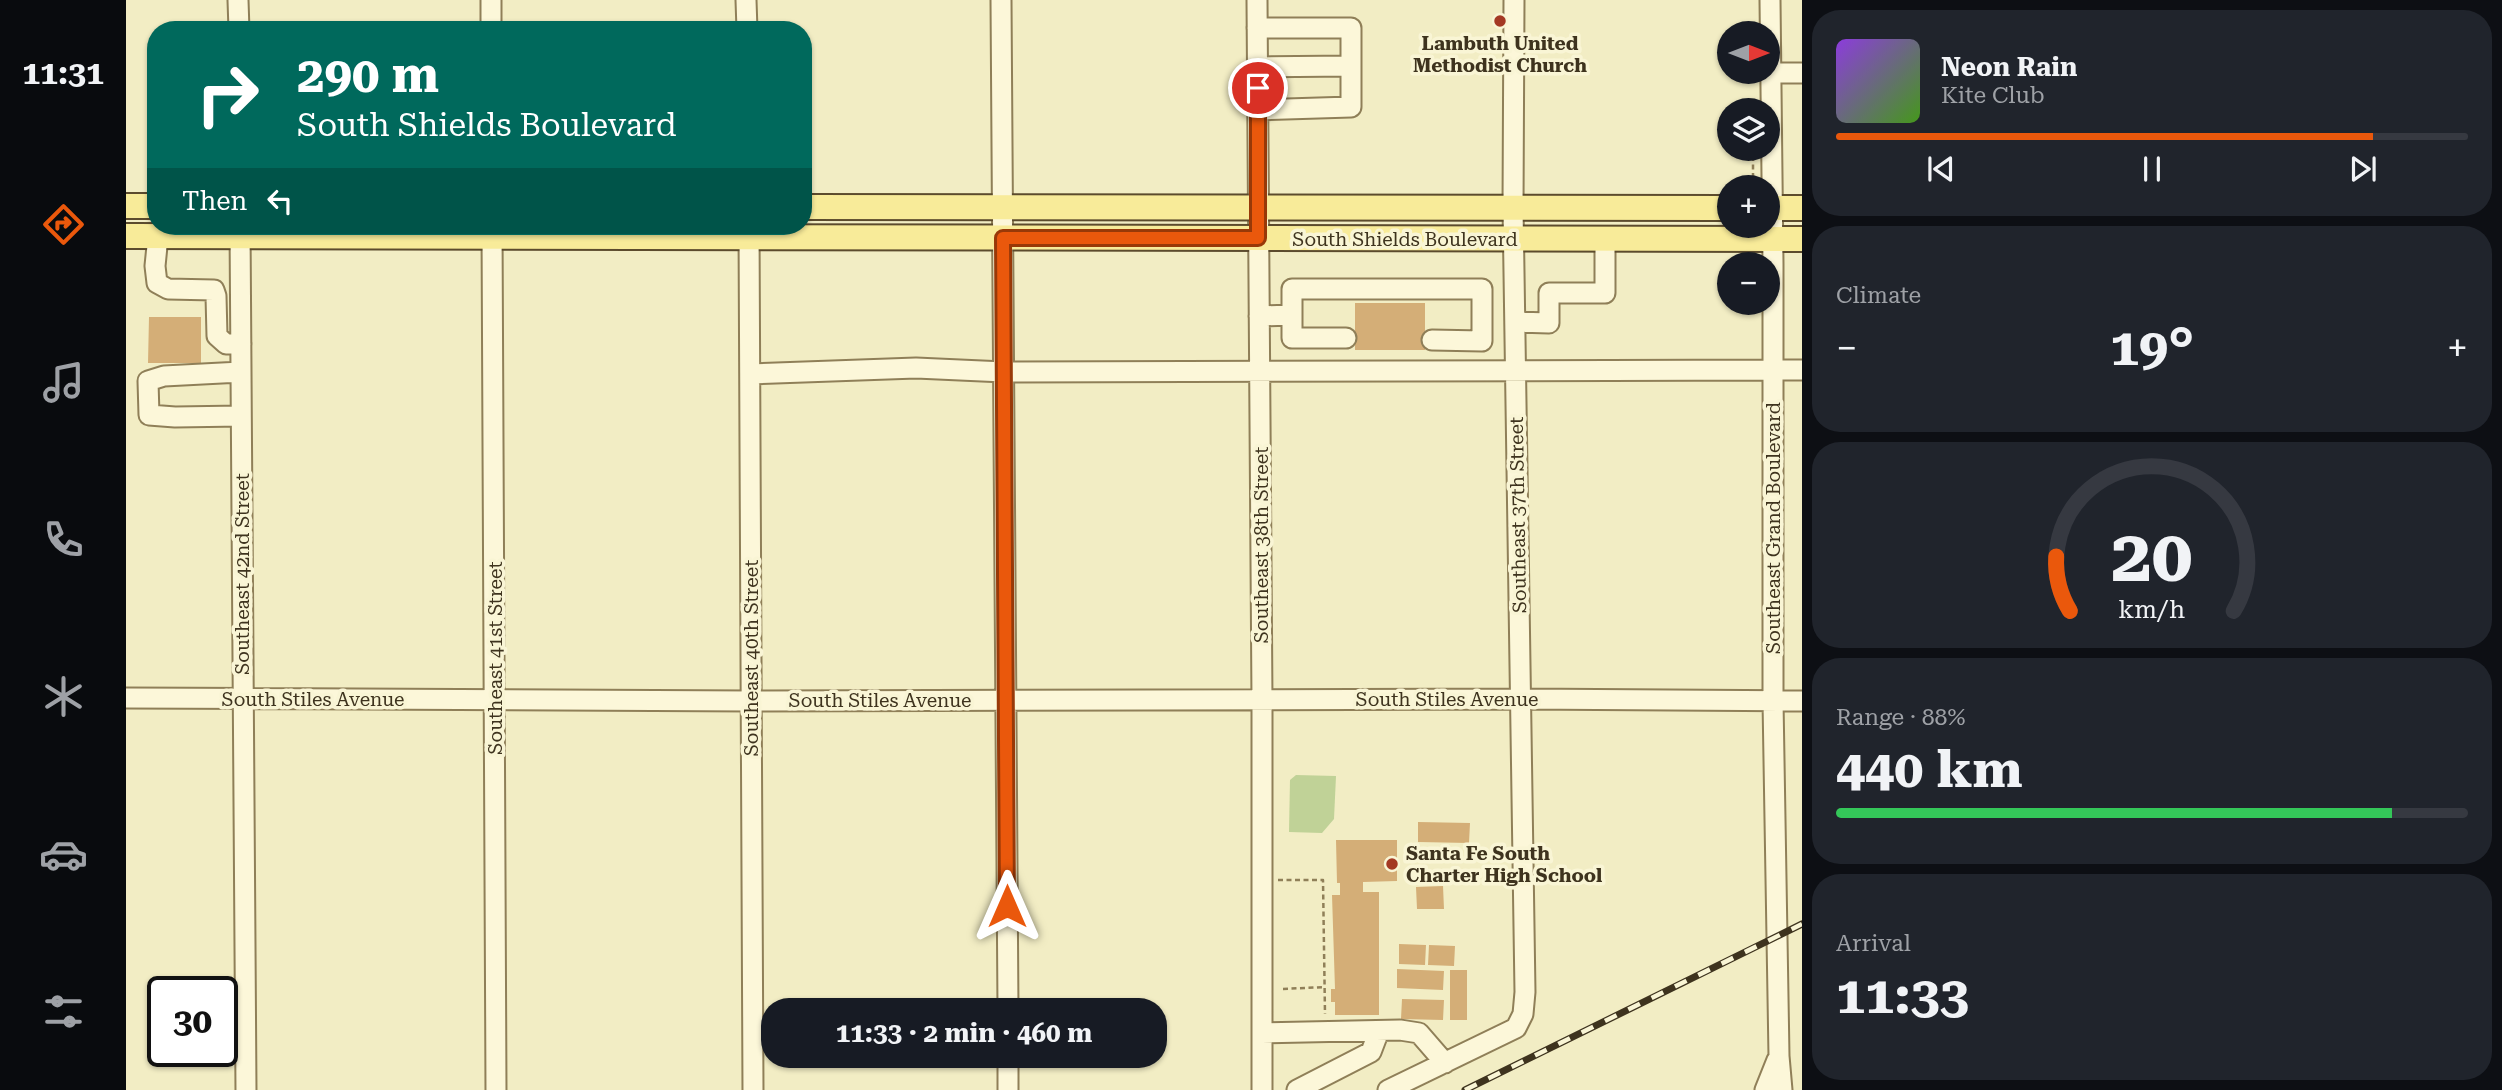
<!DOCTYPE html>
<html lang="en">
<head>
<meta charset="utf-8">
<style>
	body { margin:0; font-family:"Roboto Serif",serif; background:#20242c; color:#f1f3f6; height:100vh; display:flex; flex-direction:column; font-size:26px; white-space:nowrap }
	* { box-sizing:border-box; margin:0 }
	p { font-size:23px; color:#9ea1a6 }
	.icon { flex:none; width:38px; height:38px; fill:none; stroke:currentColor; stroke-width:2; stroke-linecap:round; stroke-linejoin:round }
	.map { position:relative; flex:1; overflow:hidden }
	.side { display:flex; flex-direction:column; gap:10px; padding:10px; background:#0d0f14; width:700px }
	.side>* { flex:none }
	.top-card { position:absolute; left:21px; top:21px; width:665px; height:214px; border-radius:28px; box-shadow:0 2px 5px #0004; background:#00695c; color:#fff; overflow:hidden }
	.needle { width:46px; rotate:90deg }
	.tools { position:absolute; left:1591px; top:21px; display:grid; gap:14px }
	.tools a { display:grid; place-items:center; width:63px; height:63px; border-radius:50%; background:#171b24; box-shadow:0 2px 5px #0004; font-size:35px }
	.speed { position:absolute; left:21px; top:976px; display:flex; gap:14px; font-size:35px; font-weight:700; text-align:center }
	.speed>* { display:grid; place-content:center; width:91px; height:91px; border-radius:50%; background:#171b24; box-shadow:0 2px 5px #0004; line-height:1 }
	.speed .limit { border:4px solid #111; border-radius:10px; background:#fff; color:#111 }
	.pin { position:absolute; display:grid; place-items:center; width:60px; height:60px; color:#fff; margin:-30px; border:4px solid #fff; border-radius:50%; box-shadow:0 2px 7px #0007 }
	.me { position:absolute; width:77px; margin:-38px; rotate:0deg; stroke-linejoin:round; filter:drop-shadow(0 0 5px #0008) }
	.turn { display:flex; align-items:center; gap:24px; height:147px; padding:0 35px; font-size:32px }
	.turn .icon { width:91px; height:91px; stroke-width:2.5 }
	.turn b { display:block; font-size:49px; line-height:60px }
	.then { display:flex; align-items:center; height:66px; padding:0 35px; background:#0003; gap:14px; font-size:26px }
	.big { font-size:52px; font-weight:700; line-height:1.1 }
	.side .widget { flex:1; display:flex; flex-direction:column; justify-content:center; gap:10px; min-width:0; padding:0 24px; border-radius:28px; background:#20242c }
	.side .dial { align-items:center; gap:0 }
	.dial svg { height:182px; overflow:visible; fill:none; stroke:#363941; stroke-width:7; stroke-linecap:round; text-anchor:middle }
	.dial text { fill:#f1f3f6; stroke:none }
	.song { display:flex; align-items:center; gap:21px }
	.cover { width:84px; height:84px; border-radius:10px; background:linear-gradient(135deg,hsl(270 70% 55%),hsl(100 70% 35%)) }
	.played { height:7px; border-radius:4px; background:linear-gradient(90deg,#ea580c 85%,#363941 85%) }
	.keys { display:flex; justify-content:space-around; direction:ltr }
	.heat { display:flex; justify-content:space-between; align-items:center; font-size:38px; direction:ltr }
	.charge { height:10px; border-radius:5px; background:linear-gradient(90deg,#34c759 88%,#363941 0) }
	.trip { position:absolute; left:635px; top:998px; width:406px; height:70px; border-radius:28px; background:#171b24; box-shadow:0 2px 5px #0004; font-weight:700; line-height:70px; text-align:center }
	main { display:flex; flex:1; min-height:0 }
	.dock { display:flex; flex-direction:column; width:126px; justify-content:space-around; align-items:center; background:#090b0e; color:#9ea1a6 }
	.dock .icon { width:49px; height:49px }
	.dock .selected { color:#ea580c }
	.dock b { font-size:32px; color:#f1f3f6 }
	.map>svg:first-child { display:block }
	.green { fill:#c0d297 }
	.building { fill:#d4ae77 }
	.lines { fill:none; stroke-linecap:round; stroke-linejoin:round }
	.minor-casing { stroke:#8f7f58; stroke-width:23 }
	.major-casing { stroke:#5c4b2d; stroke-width:28 }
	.path { stroke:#8f7f58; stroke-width:2.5; stroke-dasharray:5 3.5; stroke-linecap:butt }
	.minor { stroke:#fcf7d9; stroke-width:19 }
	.major { stroke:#f8eb99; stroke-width:24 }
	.rail-casing { stroke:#3e331e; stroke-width:7 }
	.rail { stroke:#f9f5d5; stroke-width:4.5; stroke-dasharray:13; stroke-linecap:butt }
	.route-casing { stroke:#983908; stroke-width:18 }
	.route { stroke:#ea580c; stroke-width:12 }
	.poi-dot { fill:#a43923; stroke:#f9f5d5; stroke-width:2.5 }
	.labels { text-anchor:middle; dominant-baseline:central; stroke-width:7; stroke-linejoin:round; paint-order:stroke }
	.poi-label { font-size:19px; font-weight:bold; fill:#3e331e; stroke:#f9f5d5 }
	.street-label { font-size:19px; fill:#3e331e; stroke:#f9f5d5 }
</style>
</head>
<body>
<main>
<nav class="dock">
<b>11:31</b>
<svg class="icon selected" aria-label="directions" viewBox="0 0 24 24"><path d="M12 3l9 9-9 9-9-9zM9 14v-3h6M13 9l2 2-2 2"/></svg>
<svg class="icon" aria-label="music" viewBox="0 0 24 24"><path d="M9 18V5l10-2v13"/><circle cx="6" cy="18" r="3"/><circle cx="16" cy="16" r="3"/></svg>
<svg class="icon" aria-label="phone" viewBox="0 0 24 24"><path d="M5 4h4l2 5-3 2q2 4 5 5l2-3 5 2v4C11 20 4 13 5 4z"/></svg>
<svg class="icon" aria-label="climate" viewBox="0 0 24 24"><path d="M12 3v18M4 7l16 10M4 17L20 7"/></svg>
<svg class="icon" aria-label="car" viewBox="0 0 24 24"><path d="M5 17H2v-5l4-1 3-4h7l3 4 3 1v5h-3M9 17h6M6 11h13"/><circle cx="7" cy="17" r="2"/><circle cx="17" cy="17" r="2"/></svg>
<svg class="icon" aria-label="filters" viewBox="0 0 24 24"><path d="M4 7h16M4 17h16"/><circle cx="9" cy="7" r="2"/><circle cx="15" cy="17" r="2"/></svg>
</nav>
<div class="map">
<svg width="1676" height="1090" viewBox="0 0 1676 1090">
	<rect width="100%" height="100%" fill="#f2edc4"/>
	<!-- green -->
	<path class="green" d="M 1170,775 L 1210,776 L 1208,819 L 1196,833 L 1163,832 L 1164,780 Z"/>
	<!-- building -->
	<path class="building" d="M 1229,303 L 1299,303 L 1299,350 L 1229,350 Z
		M 23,317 L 75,317 L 75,363 L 22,363 Z
		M 1292,822 L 1344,823 L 1343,843 L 1292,842 Z
		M 1210,840 L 1271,840 L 1271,881 L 1237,882 L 1237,892 L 1253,892 L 1253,1015 L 1209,1015 L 1209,1002 L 1205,1002 L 1205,989 L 1209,989 L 1206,895 L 1214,895 L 1214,883 L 1211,883 Z
		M 1317,886 L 1318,909 L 1291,909 L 1290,887 Z
		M 1273,944 L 1300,945 L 1299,965 L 1273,964 Z
		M 1303,945 L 1329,946 L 1328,966 L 1302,965 Z
		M 1271,969 L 1318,971 L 1317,990 L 1271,988 Z
		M 1324,970 L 1341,970 L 1341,1020 L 1324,1020 Z
		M 1276,999 L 1318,1000 L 1317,1020 L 1275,1019 Z"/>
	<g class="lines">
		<defs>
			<path id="minor" d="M 112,0 L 113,30
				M 365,0 L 365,30
				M 620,0 L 621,30
				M 875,0 L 882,1010
				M 1131,0 L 1136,701 L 1136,1090
				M 1644,0 L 1647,264 L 1647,701 L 1653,1056 L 1656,1090
				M 1131,28 L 1225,28 L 1225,107 L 1132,110
				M 1132,67 L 1225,66
				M 1645,73 L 1676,73
				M 114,226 L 120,1090
				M 366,226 L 370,1090
				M 623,226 L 627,1090
				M 32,236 L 29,266 L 31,283 L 42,289 L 88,290 L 90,296 L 91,336 L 100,344 L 115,344
				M 1166,315 L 1166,338 L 1220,338
				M 1133,316 L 1166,315 L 1166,289 L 1356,289 L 1356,341 L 1306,340
				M 1390,322 L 1423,323 L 1423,293 L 1479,293 L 1479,238
				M 115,372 L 38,376 L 22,381 L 23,415 L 49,417 L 115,416
				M 624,374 L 790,368 L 878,372 L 1676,370
				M 0,698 L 625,701 L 1394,699 L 1676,701
				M 1136,1033 L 1274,1030 L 1293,1033 L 1319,1063
				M 882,1055 L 882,1090
				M 1171,1090 L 1245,1052 L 1253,1031
				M 1262,1090 L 1390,1028 L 1397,1014 L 1399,992 L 1387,207 L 1388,0
				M 1639,1090 L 1651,1060"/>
			<path id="major" d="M 0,206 L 30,206
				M 677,207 L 1603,208
				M 1642,208 L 1676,208
				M 0,236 L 1676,239"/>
		</defs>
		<!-- minor casing -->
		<use href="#minor" class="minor-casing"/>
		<!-- major casing -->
		<use href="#major" class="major-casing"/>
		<!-- path -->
		<path class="path" d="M 1627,156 L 1627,187
			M 1152,880 L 1197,880 L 1199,1014
			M 1157,989 L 1199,987"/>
		<!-- minor -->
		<use href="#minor" class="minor"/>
		<!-- major -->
		<use href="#major" class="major"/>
		<defs>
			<path id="rail" d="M 1339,1090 L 1676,924"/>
		</defs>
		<!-- rail casing -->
		<use href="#rail" class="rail-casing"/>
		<!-- rail -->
		<use href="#rail" class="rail"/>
	</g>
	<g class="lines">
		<defs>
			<path id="route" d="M 881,906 L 877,238 L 1132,238 L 1132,88"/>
		</defs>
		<!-- route casing -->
		<use href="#route" class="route-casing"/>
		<!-- route -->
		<use href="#route" class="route"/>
	</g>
	<!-- markers -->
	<g class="poi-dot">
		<circle cx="1374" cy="21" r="7"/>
		<circle cx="1266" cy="864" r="7"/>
	</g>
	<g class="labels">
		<!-- poi labels -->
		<g class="poi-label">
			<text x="1374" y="43">Lambuth United<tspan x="1374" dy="22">Methodist Church</tspan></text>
			<text x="1280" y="853" text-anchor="start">Santa Fe South<tspan x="1280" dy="22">Charter High School</tspan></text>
		</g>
		<!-- street labels -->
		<g class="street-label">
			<text x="1279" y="239">South Shields Boulevard</text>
			<text transform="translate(1392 515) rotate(-91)">Southeast 37th Street</text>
			<text transform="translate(1647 528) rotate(-90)">Southeast Grand Boulevard</text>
			<text transform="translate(1135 545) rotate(-90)">Southeast 38th Street</text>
			<text transform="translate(116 574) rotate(-90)">Southeast 42nd Street</text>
			<text transform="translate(369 658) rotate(-90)">Southeast 41st Street</text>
			<text transform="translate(625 658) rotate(-90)">Southeast 40th Street</text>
			<text x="187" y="699">South Stiles Avenue</text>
			<text x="1321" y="699">South Stiles Avenue</text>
			<text x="754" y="700">South Stiles Avenue</text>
		</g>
	</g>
</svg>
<div class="tools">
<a><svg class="needle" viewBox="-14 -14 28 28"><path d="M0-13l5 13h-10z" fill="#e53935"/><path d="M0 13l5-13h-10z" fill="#9ea1a6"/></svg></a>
<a><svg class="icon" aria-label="layers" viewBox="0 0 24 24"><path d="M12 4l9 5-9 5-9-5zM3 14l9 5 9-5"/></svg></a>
<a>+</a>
<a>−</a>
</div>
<div class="speed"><div class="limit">30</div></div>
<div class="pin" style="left:1132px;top:88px;background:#d93025"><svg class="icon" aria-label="arrive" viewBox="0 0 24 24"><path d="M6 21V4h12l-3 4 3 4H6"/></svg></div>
<svg class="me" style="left:881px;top:906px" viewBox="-20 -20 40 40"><path d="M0-17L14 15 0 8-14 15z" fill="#ea580c" stroke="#fff" stroke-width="4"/></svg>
<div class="trip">11:33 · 2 min · 460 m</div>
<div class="top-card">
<div class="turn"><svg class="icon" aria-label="right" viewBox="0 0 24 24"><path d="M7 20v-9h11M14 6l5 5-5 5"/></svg><div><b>290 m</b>South Shields Boulevard</div></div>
<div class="then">Then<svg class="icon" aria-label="left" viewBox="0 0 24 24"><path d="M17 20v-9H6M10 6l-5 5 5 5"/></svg></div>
</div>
</div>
<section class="side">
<div class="widget">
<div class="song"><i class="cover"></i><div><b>Neon Rain</b><p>Kite Club</p></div></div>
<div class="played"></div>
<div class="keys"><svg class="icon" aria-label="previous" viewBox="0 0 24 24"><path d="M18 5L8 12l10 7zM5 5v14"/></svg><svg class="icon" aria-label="pause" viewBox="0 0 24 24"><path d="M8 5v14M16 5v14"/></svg><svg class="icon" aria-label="next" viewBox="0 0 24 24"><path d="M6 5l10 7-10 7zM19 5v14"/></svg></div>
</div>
<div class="widget"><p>Climate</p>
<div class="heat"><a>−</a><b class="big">19°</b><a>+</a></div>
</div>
<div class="widget dial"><svg viewBox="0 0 100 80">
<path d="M14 69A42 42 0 1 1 86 69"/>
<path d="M14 69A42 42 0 0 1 8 45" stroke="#ea580c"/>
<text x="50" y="56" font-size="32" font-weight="700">20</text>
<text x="50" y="72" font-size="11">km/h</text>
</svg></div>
<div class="widget"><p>Range · 88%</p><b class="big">440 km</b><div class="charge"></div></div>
<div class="widget"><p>Arrival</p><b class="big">11:33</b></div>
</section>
</main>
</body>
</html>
